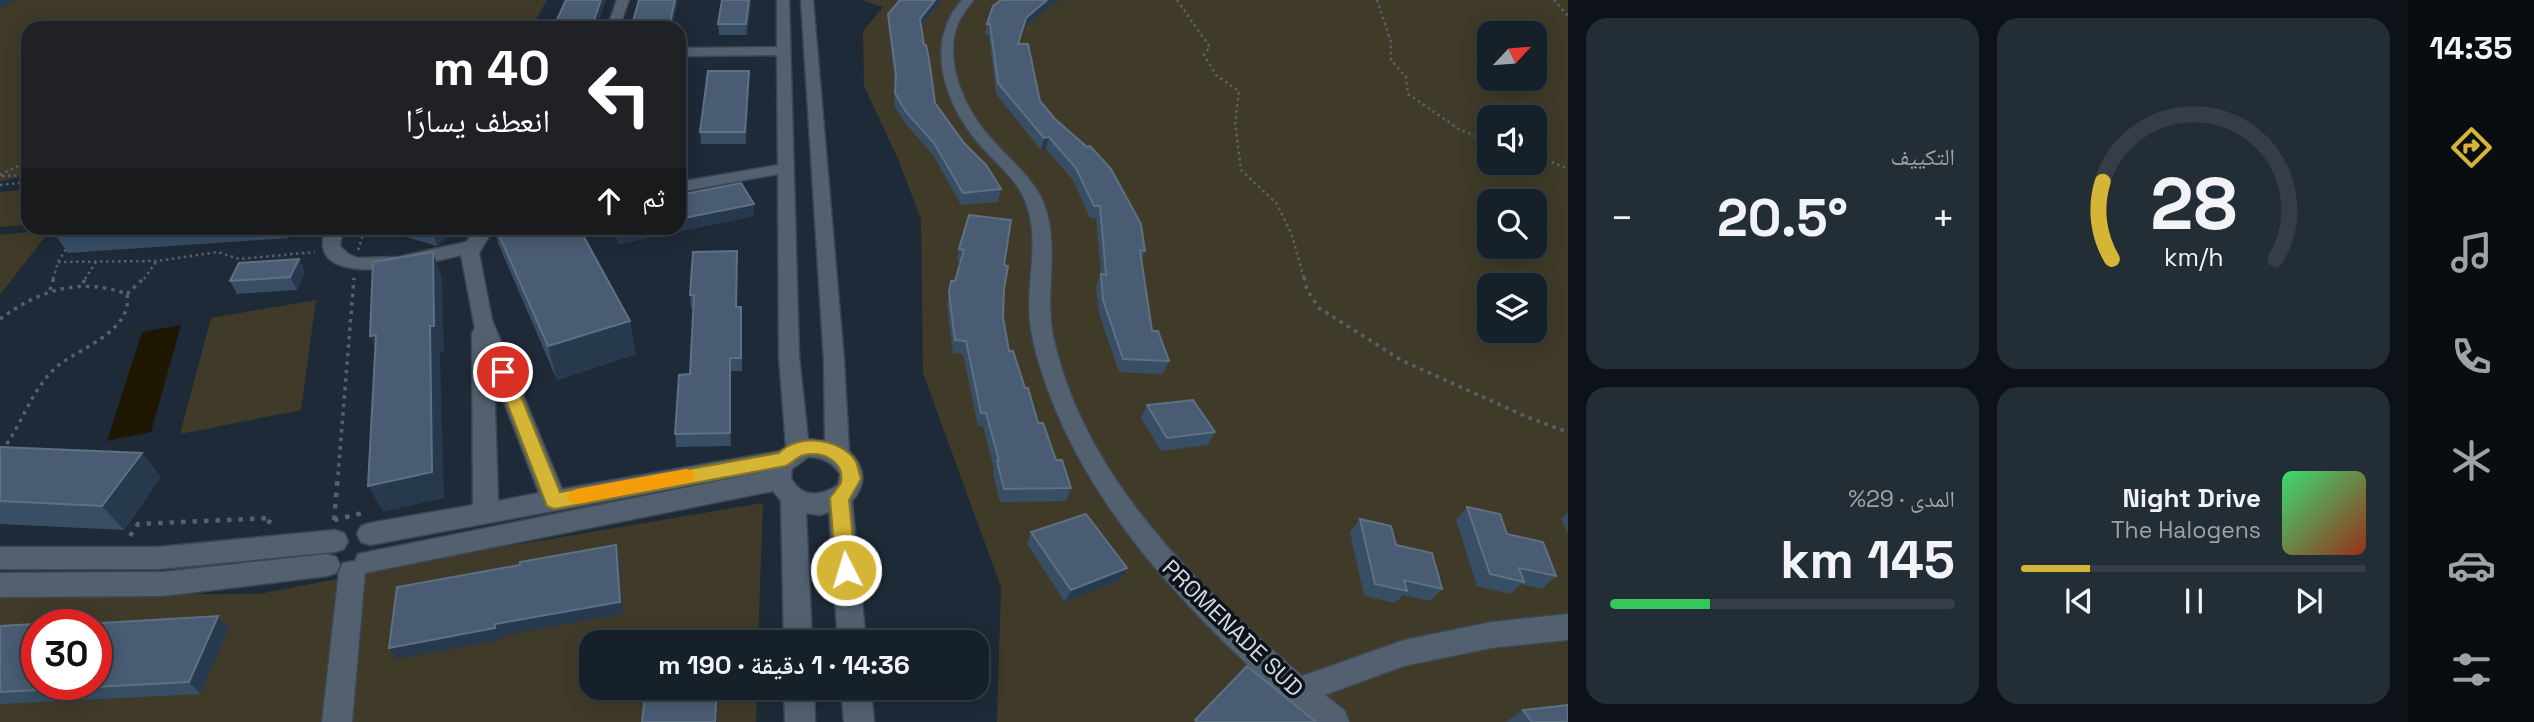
<!DOCTYPE html>
<html lang="ar">
<head>
<meta charset="utf-8">
<style>
	body { margin:0; font-family:"Space Grotesk","Noto Naskh Arabic",sans-serif; background:#232d35; color:#f1f3f6; direction:rtl; height:100vh; display:flex; flex-direction:column; font-size:26px; white-space:nowrap }
	* { box-sizing:border-box; margin:0 }
	p { font-size:23px; color:#9ea3a8 }
	.icon { flex:none; width:38px; height:38px; fill:none; stroke:currentColor; stroke-width:2; stroke-linecap:round; stroke-linejoin:round }
	.map { position:relative; flex:1; overflow:hidden; direction:ltr }
	.panel { display:flex; flex-direction:column; gap:18px; padding:18px; background:#0c1217; width:840px }
	.panel>* { flex:none }
	.guide { position:absolute; left:21px; top:21px; width:665px; height:214px; border-radius:21px; box-shadow:0 4px 18px #0003,0 0 0 2px #353e46; direction:rtl; background:#202124; color:#fff; overflow:hidden }
	.needle { width:46px; rotate:64deg }
	.controls { position:absolute; left:1477px; top:21px; display:grid; gap:14px }
	.controls a { display:grid; place-items:center; width:70px; height:70px; border-radius:14px; background:#162029; box-shadow:0 4px 18px #0003,0 0 0 2px #353e46; font-size:35px }
	.speed { position:absolute; left:21px; top:609px; display:flex; gap:14px; font-size:35px; font-weight:700; text-align:center }
	.speed>* { display:grid; place-content:center; width:91px; height:91px; border-radius:50%; background:#162029; box-shadow:0 4px 18px #0003,0 0 0 2px #353e46; line-height:1 }
	.speed .limit { border:10px solid #d22; background:#fff; color:#111 }
	.pin { position:absolute; display:grid; place-items:center; width:60px; height:60px; color:#fff; margin:-30px; border:4px solid #fff; border-radius:50%; box-shadow:0 2px 7px #0007 }
	.me { position:absolute; width:77px; margin:-38px; rotate:355deg; stroke-linejoin:round; filter:drop-shadow(0 0 5px #0008) }
	.turn { display:flex; align-items:center; gap:24px; height:147px; padding:0 21px; font-size:32px }
	.turn .icon { width:91px; height:91px; stroke-width:2.5 }
	.turn b { display:block; font-size:49px; line-height:60px }
	.then { display:flex; align-items:center; height:66px; padding:0 21px; background:#0003; gap:14px; font-size:26px }
	.big { font-size:52px; font-weight:600; line-height:1.1 }
	.panel .tile { flex:1; display:flex; flex-direction:column; justify-content:center; gap:10px; min-width:0; padding:0 24px; border-radius:21px; background:#232d35 }
	.panel .dial { align-items:center; gap:0 }
	.dial svg { height:182px; overflow:visible; fill:none; stroke:#353e46; stroke-width:7; stroke-linecap:round; text-anchor:middle }
	.dial text { fill:#f1f3f6; stroke:none }
	.song { display:flex; align-items:center; gap:21px }
	.cover { width:84px; height:84px; border-radius:10px; background:linear-gradient(135deg,hsl(140 70% 55%),hsl(10 70% 35%)) }
	.played { height:7px; border-radius:4px; background:linear-gradient(90deg,#d5b535 20%,#353e46 20%) }
	.keys { display:flex; justify-content:space-around; direction:ltr }
	.heat { display:flex; justify-content:space-between; align-items:center; font-size:38px; direction:ltr }
	.charge { height:10px; border-radius:5px; background:linear-gradient(90deg,#34c759 29%,#353e46 0) }
	.panel .tiles { flex:1; display:grid; gap:18px; grid-template-columns:repeat(2,1fr) }
	.trip { position:absolute; left:579px; top:630px; width:410px; height:70px; border-radius:21px; background:#162029; box-shadow:0 4px 18px #0003,0 0 0 2px #353e46; font-weight:600; line-height:70px; text-align:center; direction:rtl }
	main { display:flex; flex:1; min-height:0 }
	.dock { display:flex; flex-direction:column; width:126px; justify-content:space-around; align-items:center; background:#090d10; color:#9ea3a8 }
	.dock .icon { width:49px; height:49px }
	.dock .active { color:#d5b535 }
	.dock b { font-size:32px; color:#f1f3f6 }
	.map>svg:first-child { display:block }
	.green { fill:#403b28; fill-rule:evenodd }
	.water { fill:#1e1701 }
	.lines { fill:none; stroke-linecap:round; stroke-linejoin:round }
	.street-casing { stroke:#3c4651; stroke-width:3 }
	.path-far2 { stroke:#56616c; stroke-width:2.5; stroke-dasharray:2.5 3.5; stroke-linecap:butt }
	.path-far1 { stroke:#56616c; stroke-width:3.5; stroke-dasharray:3.5 5; stroke-linecap:butt }
	.path { stroke:#56616c; stroke-width:4.5; stroke-dasharray:4.5 7; stroke-linecap:butt }
	.street { fill:#536070; fill-rule:evenodd }
	.wall { fill:#384e65 }
	.shaded-wall { fill:#27394d }
	.building { fill:#495c73; stroke:#5e7084; stroke-width:2; fill-rule:evenodd }
	.route { fill:#d5b535; stroke:#8a7622; stroke-width:2 }
	.slow { fill:#f59e0b }
	.labels { text-anchor:middle; dominant-baseline:central; stroke-width:7; stroke-linejoin:round; paint-order:stroke }
	.street-label { font-size:23px; fill:#d1d9e2; stroke:#0d1218 }
</style>
</head>
<body>
<main>
<nav class="dock">
<b>14:35</b>
<svg class="icon active" aria-label="directions" viewBox="0 0 24 24"><path d="M12 3l9 9-9 9-9-9zM9 14v-3h6M13 9l2 2-2 2"/></svg>
<svg class="icon" aria-label="music" viewBox="0 0 24 24"><path d="M9 18V5l10-2v13"/><circle cx="6" cy="18" r="3"/><circle cx="16" cy="16" r="3"/></svg>
<svg class="icon" aria-label="phone" viewBox="0 0 24 24"><path d="M5 4h4l2 5-3 2q2 4 5 5l2-3 5 2v4C11 20 4 13 5 4z"/></svg>
<svg class="icon" aria-label="climate" viewBox="0 0 24 24"><path d="M12 3v18M4 7l16 10M4 17L20 7"/></svg>
<svg class="icon" aria-label="car" viewBox="0 0 24 24"><path d="M5 17H2v-5l4-1 3-4h7l3 4 3 1v5h-3M9 17h6M6 11h13"/><circle cx="7" cy="17" r="2"/><circle cx="17" cy="17" r="2"/></svg>
<svg class="icon" aria-label="filters" viewBox="0 0 24 24"><path d="M4 7h16M4 17h16"/><circle cx="9" cy="7" r="2"/><circle cx="15" cy="17" r="2"/></svg>
</nav>
<section class="panel">
<div class="tiles">
<div class="tile dial"><svg viewBox="0 0 100 80">
<path d="M14 69A42 42 0 1 1 86 69"/>
<path d="M14 69A42 42 0 0 1 10 35" stroke="#d5b535"/>
<text x="50" y="56" font-size="32" font-weight="700">28</text>
<text x="50" y="72" font-size="11">km/h</text>
</svg></div>
<div class="tile"><p>التكييف</p>
<div class="heat"><a>−</a><b class="big">20.5°</b><a>+</a></div>
</div>
<div class="tile">
<div class="song"><i class="cover"></i><div><b>Night Drive</b><p>The Halogens</p></div></div>
<div class="played"></div>
<div class="keys"><svg class="icon" aria-label="previous" viewBox="0 0 24 24"><path d="M18 5L8 12l10 7zM5 5v14"/></svg><svg class="icon" aria-label="pause" viewBox="0 0 24 24"><path d="M8 5v14M16 5v14"/></svg><svg class="icon" aria-label="next" viewBox="0 0 24 24"><path d="M6 5l10 7-10 7zM19 5v14"/></svg></div>
</div>
<div class="tile"><p>المدى · 29%</p><b class="big">145 km</b><div class="charge"></div></div>
</div>
</section>
<div class="map">
<svg width="1568" height="722" viewBox="0 0 1568 722">
	<rect width="100%" height="100%" fill="#1e2a37"/>
	<!-- green -->
	<path class="green" d="M 0,0 L 547,0 L 531,28 L 28,28 L 28,174 L 0,182 Z
		M 861,0 L 1568,0 L 1568,722 L 997,722 L 1001,587 L 923,373 L 921,219 L 898,159 L 864,86 L 863,31 L 883,7 ZM 1489,33 L 1535,33 L 1535,79 L 1489,79 ZM 1489,117 L 1535,117 L 1535,163 L 1489,163 ZM 1489,201 L 1535,201 L 1535,247 L 1489,247 ZM 1489,285 L 1535,285 L 1535,331 L 1489,331 Z
		M 28,189 L 28,225 L 0,227 L 0,192 Z
		M 50,230 L 0,295 L 0,235 Z
		M 316,300 L 301,410 L 180,434 L 211,318 Z
		M 763,503 L 758,642 L 592,642 L 592,688 L 757,688 L 756,722 L 0,722 L 0,595 L 259,594 L 508,546 ZM 37,625 L 96,625 L 96,684 L 37,684 Z"/>
	<!-- water -->
	<path class="water" d="M 181,325 L 151,432 L 107,441 L 142,332 Z"/>
	<g class="lines">
		<defs>
			<path id="street" d="M 617,0 L 629,0 L 619,28 L 607,28 Z
				M 777,0 L 789,0 L 799,356 L 808,439 L 825,441 L 824,361 L 801,0 L 813,0 L 844,361 L 849,451 C 865,467 868,483 852,501 L 866,642 L 838,642 L 829,512 L 820,515 L 806,513 L 812,642 L 784,642 L 781,501 L 773,491 L 365,573 L 352,722 L 322,722 L 339,571 L 343,563 L 355,561 L 358,554 L 768,471 L 370,545 L 361,542 L 357,534 L 361,526 L 370,523 L 473,505 L 472,333 L 475,328 L 461,255 C 433,262 301,295 326,228 L 343,228 L 340,246 L 348,254 L 358,258 L 398,257 L 466,242 L 477,228 L 494,228 L 479,253 L 492,320 L 562,489 L 780,451 L 786,447 L 779,356 L 778,174 L 679,192 L 679,182 L 778,165 L 777,55 L 679,56 L 679,48 L 777,47 ZM 494,376 L 539,493 L 498,501 ZM 808,457 C 822,457 832,462 840,474 L 838,485 C 821,496 802,499 791,478 L 792,469 Z
				M 962,0 L 974,0 C 967,9 961,16 957,26 C 944,64 966,111 991,138 C 1008,158 1030,175 1042,199 C 1062,243 1043,294 1054,340 C 1086,479 1197,586 1302,676 L 1404,640 L 1491,622 L 1568,614 L 1568,640 L 1491,648 L 1404,666 L 1325,695 L 1345,711 L 1349,722 L 1311,722 C 1196,621 1078,506 1036,353 C 1032,338 1029,322 1029,306 C 1029,271 1039,235 1025,201 C 1016,178 994,162 979,144 C 945,104 923,43 962,0 Z
				M 335,530 L 344,533 L 348,541 L 344,549 L 335,552 L 159,569 L 0,569 L 0,547 L 159,547 Z
				M 327,554 L 336,557 L 340,565 L 336,573 L 327,576 L 163,596 L 0,597 L 0,573 L 163,572 Z
				M 784,688 L 814,688 L 815,722 L 785,722 Z
				M 841,688 L 871,688 L 874,722 L 844,722 Z"/>
		</defs>
		<!-- street casing -->
		<use href="#street" class="street-casing"/>
		<!-- path-far2 -->
		<path class="path-far2" d="M 1177,0 L 1210,47 L 1204,55 L 1216,75 L 1239,91 L 1235,122 L 1241,170 L 1277,204 L 1292,235 L 1304,279
			M 1377,0 L 1391,42 L 1391,60 L 1406,77 L 1408,94 L 1459,129 L 1489,142
			M 1554,0 L 1568,16
			M 1535,155 L 1568,169
			M 0,175 L 28,161
			M 2,176 L 28,175
			M 0,185 L 28,182
			M 358,250 L 365,228
			M 58,262 L 157,261 L 218,252 L 239,259 L 315,252
			M 53,279 L 58,262 L 68,246
			M 85,279 L 96,262
			M 144,279 L 156,262"/>
		<!-- path-far1 -->
		<path class="path-far1" d="M 1304,277 L 1307,290 L 1319,308 L 1401,360 L 1527,417 L 1568,432
			M 83,283 L 86,277
			M 50,290 L 54,277
			M 127,294 L 145,277
			M 0,319 C 39,290 80,277 127,294 C 133,330 83,347 60,364 C 31,387 23,425 0,453
			M 338,475 L 354,278"/>
		<!-- path -->
		<path class="path" d="M 334,520 L 367,512
			M 334,520 L 338,474
			M 130,536 L 138,524 L 271,518 L 267,526"/>
		<!-- street -->
		<use href="#street" class="street"/>
	</g>
	<!-- wall -->
	<path class="wall" d="M 751,0 L 747,35 L 719,35 L 718,24 Z
		M 900,0 L 942,0 L 921,27 L 935,103 L 1001,189 L 998,202 L 961,205 L 933,155 L 905,123 L 894,105 L 895,85 L 888,24 L 888,14 Z
		M 1049,7 L 1024,28 L 1019,44 L 1040,101 L 1145,251 L 1142,260 L 1152,331 L 1169,361 L 1163,374 L 1119,372 L 1099,313 L 1096,287 L 1101,274 L 1096,218 L 1090,218 L 1073,180 L 1046,149 L 1041,150 L 996,94 L 989,35 L 985,34 L 987,24 Z
		M 679,50 L 681,50 L 682,61 L 681,78 L 679,79 Z
		M 749,82 L 746,144 L 701,144 L 700,132 Z
		M 969,215 L 1004,265 L 1003,317 L 1009,351 L 1038,423 L 1071,488 L 1066,501 L 1000,502 L 993,474 L 994,469 L 983,426 L 978,426 L 963,354 L 953,353 L 947,305 L 951,281 L 955,281 L 960,262 L 957,262 L 959,249 Z
		M 754,216 L 619,244 L 612,228 L 679,228 Z
		M 53,228 L 294,228 L 289,238 L 68,253 L 51,229 Z
		M 397,228 L 459,228 L 437,246 L 399,235 Z
		M 494,228 L 579,228 L 636,354 L 557,380 L 498,243 Z
		M 299,259 L 305,272 L 297,290 L 237,294 L 230,281 Z
		M 737,264 L 737,307 L 742,320 L 742,371 L 731,371 L 731,446 L 676,447 L 675,434 L 690,374 L 694,308 L 691,308 L 690,295 Z
		M 1147,405 L 1215,432 L 1208,445 L 1161,451 L 1141,418 Z
		M 0,447 L 142,453 L 161,477 L 124,530 L 0,524 Z
		M 1467,507 L 1507,534 L 1556,576 L 1542,589 L 1521,584 L 1510,594 L 1477,586 L 1456,520 Z
		M 1568,512 L 1568,534 L 1561,519 Z
		M 1360,519 L 1396,545 L 1442,589 L 1430,601 L 1403,595 L 1395,603 L 1364,596 L 1350,532 Z
		M 1031,532 L 1127,568 L 1121,580 L 1065,602 L 1027,544 Z
		M 89,624 L 229,628 L 201,694 L 0,704 L 0,626 Z
		M 1523,710 L 1568,722 L 1506,722 Z"/>
	<!-- shaded-wall -->
	<path class="shaded-wall" d="M 0,0 L 15,0 L 0,9 Z
		M 601,0 L 606,0 L 596,28 L 591,28 Z
		M 675,0 L 678,0 L 672,28 L 669,28 Z
		M 749,0 L 751,0 L 747,35 L 746,24 Z
		M 935,0 L 942,0 L 919,29 L 920,19 Z
		M 1047,0 L 1062,0 L 1049,7 L 1024,28 L 1016,55 L 1026,18 Z
		M 681,50 L 682,61 L 681,78 L 680,67 Z
		M 749,71 L 749,82 L 746,144 L 745,132 Z
		M 1049,137 L 1046,149 L 1041,150 L 1044,138 Z
		M 754,204 L 754,216 L 619,244 L 616,232 L 637,228 L 679,228 L 679,219 Z
		M 284,228 L 294,228 L 289,238 Z
		M 440,228 L 459,228 L 437,246 L 433,233 Z
		M 433,252 L 442,278 L 444,352 L 440,353 L 444,498 L 383,512 L 368,486 L 430,326 Z
		M 299,259 L 305,272 L 297,290 L 290,277 Z
		M 630,321 L 636,354 L 557,380 L 548,346 Z
		M 376,335 L 382,363 L 370,336 Z
		M 730,358 L 731,371 L 731,446 L 730,433 Z
		M 142,453 L 161,477 L 124,530 L 102,506 Z
		M 616,545 L 619,558 L 623,614 L 501,636 L 501,640 L 397,659 L 389,648 Z
		M 1127,568 L 1121,580 L 1065,602 L 1071,590 Z
		M 218,616 L 229,628 L 201,694 L 189,682 Z
		M 717,688 L 719,688 L 717,722 L 715,722 Z"/>
	<!-- building -->
	<path class="building" d="M 566,0 L 601,0 L 591,28 L 553,28 Z
		M 639,0 L 675,0 L 669,28 L 631,28 Z
		M 722,0 L 749,0 L 746,24 L 718,24 Z
		M 900,0 L 935,0 L 920,19 L 924,45 L 926,45 L 929,59 L 935,103 L 964,143 L 986,165 L 1001,189 L 963,193 L 934,143 L 906,112 L 895,93 L 896,74 L 888,14 Z
		M 1001,0 L 1047,0 L 1026,18 L 1018,44 L 1028,44 L 1040,101 L 1055,119 L 1087,147 L 1090,146 L 1111,169 L 1141,224 L 1145,251 L 1140,250 L 1152,331 L 1158,331 L 1169,361 L 1123,359 L 1103,300 L 1101,274 L 1106,275 L 1100,206 L 1094,206 L 1076,168 L 1049,137 L 1044,138 L 998,83 L 990,24 L 987,24 L 993,6 Z
		M 679,50 L 681,50 L 680,67 L 679,67 Z
		M 708,71 L 749,71 L 745,132 L 700,132 Z
		M 741,183 L 754,204 L 679,219 L 679,195 Z
		M 969,215 L 1011,220 L 1004,265 L 1008,266 L 1004,289 L 1003,317 L 1009,351 L 1013,351 L 1025,388 L 1028,388 L 1038,423 L 1043,423 L 1056,460 L 1062,460 L 1071,488 L 1004,489 L 997,461 L 999,461 L 986,413 L 981,413 L 966,341 L 955,340 L 949,292 L 951,281 L 955,281 L 964,250 L 959,249 Z
		M 53,228 L 78,228 L 51,229 Z
		M 414,228 L 440,228 L 433,233 Z
		M 496,228 L 579,228 L 630,321 L 548,346 Z
		M 615,228 L 637,228 L 616,232 Z
		M 737,251 L 736,307 L 741,307 L 741,358 L 730,358 L 730,433 L 675,434 L 679,375 L 690,374 L 694,295 L 690,295 L 693,252 Z
		M 433,252 L 434,326 L 430,326 L 432,472 L 368,486 L 376,335 L 370,336 L 373,262 Z
		M 299,259 L 290,277 L 230,281 L 239,263 Z
		M 1193,400 L 1215,432 L 1167,438 L 1147,405 Z
		M 0,447 L 142,453 L 102,506 L 0,501 Z
		M 1467,507 L 1500,514 L 1507,534 L 1543,542 L 1556,576 L 1519,568 L 1524,582 L 1490,574 Z
		M 1086,514 L 1127,568 L 1071,590 L 1031,532 Z
		M 1360,519 L 1391,526 L 1396,545 L 1432,553 L 1442,589 L 1404,580 L 1407,591 L 1375,584 Z
		M 616,545 L 620,602 L 495,624 L 495,628 L 389,648 L 397,587 L 520,565 L 520,562 Z
		M 218,616 L 189,682 L 0,692 L 0,626 L 86,621 L 85,624 ZM 37,625 L 96,625 L 96,684 L 37,684 Z
		M 653,629 L 721,629 L 720,642 L 651,642 Z
		M 1247,666 L 1316,722 L 1197,722 L 1195,720 Z
		M 646,688 L 717,688 L 715,722 L 642,722 Z
		M 1568,705 L 1568,722 L 1532,722 L 1523,710 Z"/>
	<!-- route -->
	<path class="route" d="M 503,366 L 511,372 L 560,492 L 779,453 C 798,433 842,438 856,462 C 858,467 859,473 861,479 L 849,500 L 856,570 L 853,576 L 846,579 L 839,576 L 836,570 L 830,498 L 841,483 C 845,461 823,451 804,455 C 796,457 792,464 785,466 L 554,509 L 547,506 L 495,372 Z"/>
	<!-- slow -->
	<path class="slow" d="M 686,469 L 693,471 L 695,476 L 693,481 L 686,483 L 577,504 L 570,502 L 567,497 L 570,492 L 577,489 Z"/>
	<g class="labels">
		<!-- street labels -->
		<g class="street-label">
			<text transform="translate(1233 628) rotate(44)">PROMENADE SUD</text>
		</g>
	</g>
</svg>
<div class="controls">
<a><svg class="needle" viewBox="-14 -14 28 28"><path d="M0-13l5 13h-10z" fill="#e53935"/><path d="M0 13l5-13h-10z" fill="#9ea3a8"/></svg></a>
<a><svg class="icon" aria-label="sound" viewBox="0 0 24 24"><path d="M4 9h4l5-4v14l-5-4H4zM17 9q2 3 0 6"/></svg></a>
<a><svg class="icon" aria-label="search" viewBox="0 0 24 24"><circle cx="10" cy="10" r="6"/><path d="M15 15l6 6"/></svg></a>
<a><svg class="icon" aria-label="layers" viewBox="0 0 24 24"><path d="M12 4l9 5-9 5-9-5zM3 14l9 5 9-5"/></svg></a>
</div>
<div class="speed"><div class="limit">30</div></div>
<div class="pin" style="left:503px;top:372px;background:#d93025"><svg class="icon" aria-label="arrive" viewBox="0 0 24 24"><path d="M6 21V4h12l-3 4 3 4H6"/></svg></div>
<svg class="me" style="left:846px;top:570px" viewBox="-20 -20 40 40"><circle r="17" fill="#d5b535" stroke="#fff" stroke-width="3"/><path d="M0-11L8 9 0 5-8 9z" fill="#fff"/></svg>
<div class="trip">14:36 · 1 دقيقة · 190 m</div>
<div class="guide">
<div class="turn"><svg class="icon" aria-label="left" viewBox="0 0 24 24"><path d="M17 20v-9H6M10 6l-5 5 5 5"/></svg><div><b>40 m</b>انعطف يسارًا</div></div>
<div class="then">ثم<svg class="icon" aria-label="ahead" viewBox="0 0 24 24"><path d="M12 20V5M6 11l6-6 6 6"/></svg></div>
</div>
</div>
</main>
</body>
</html>
